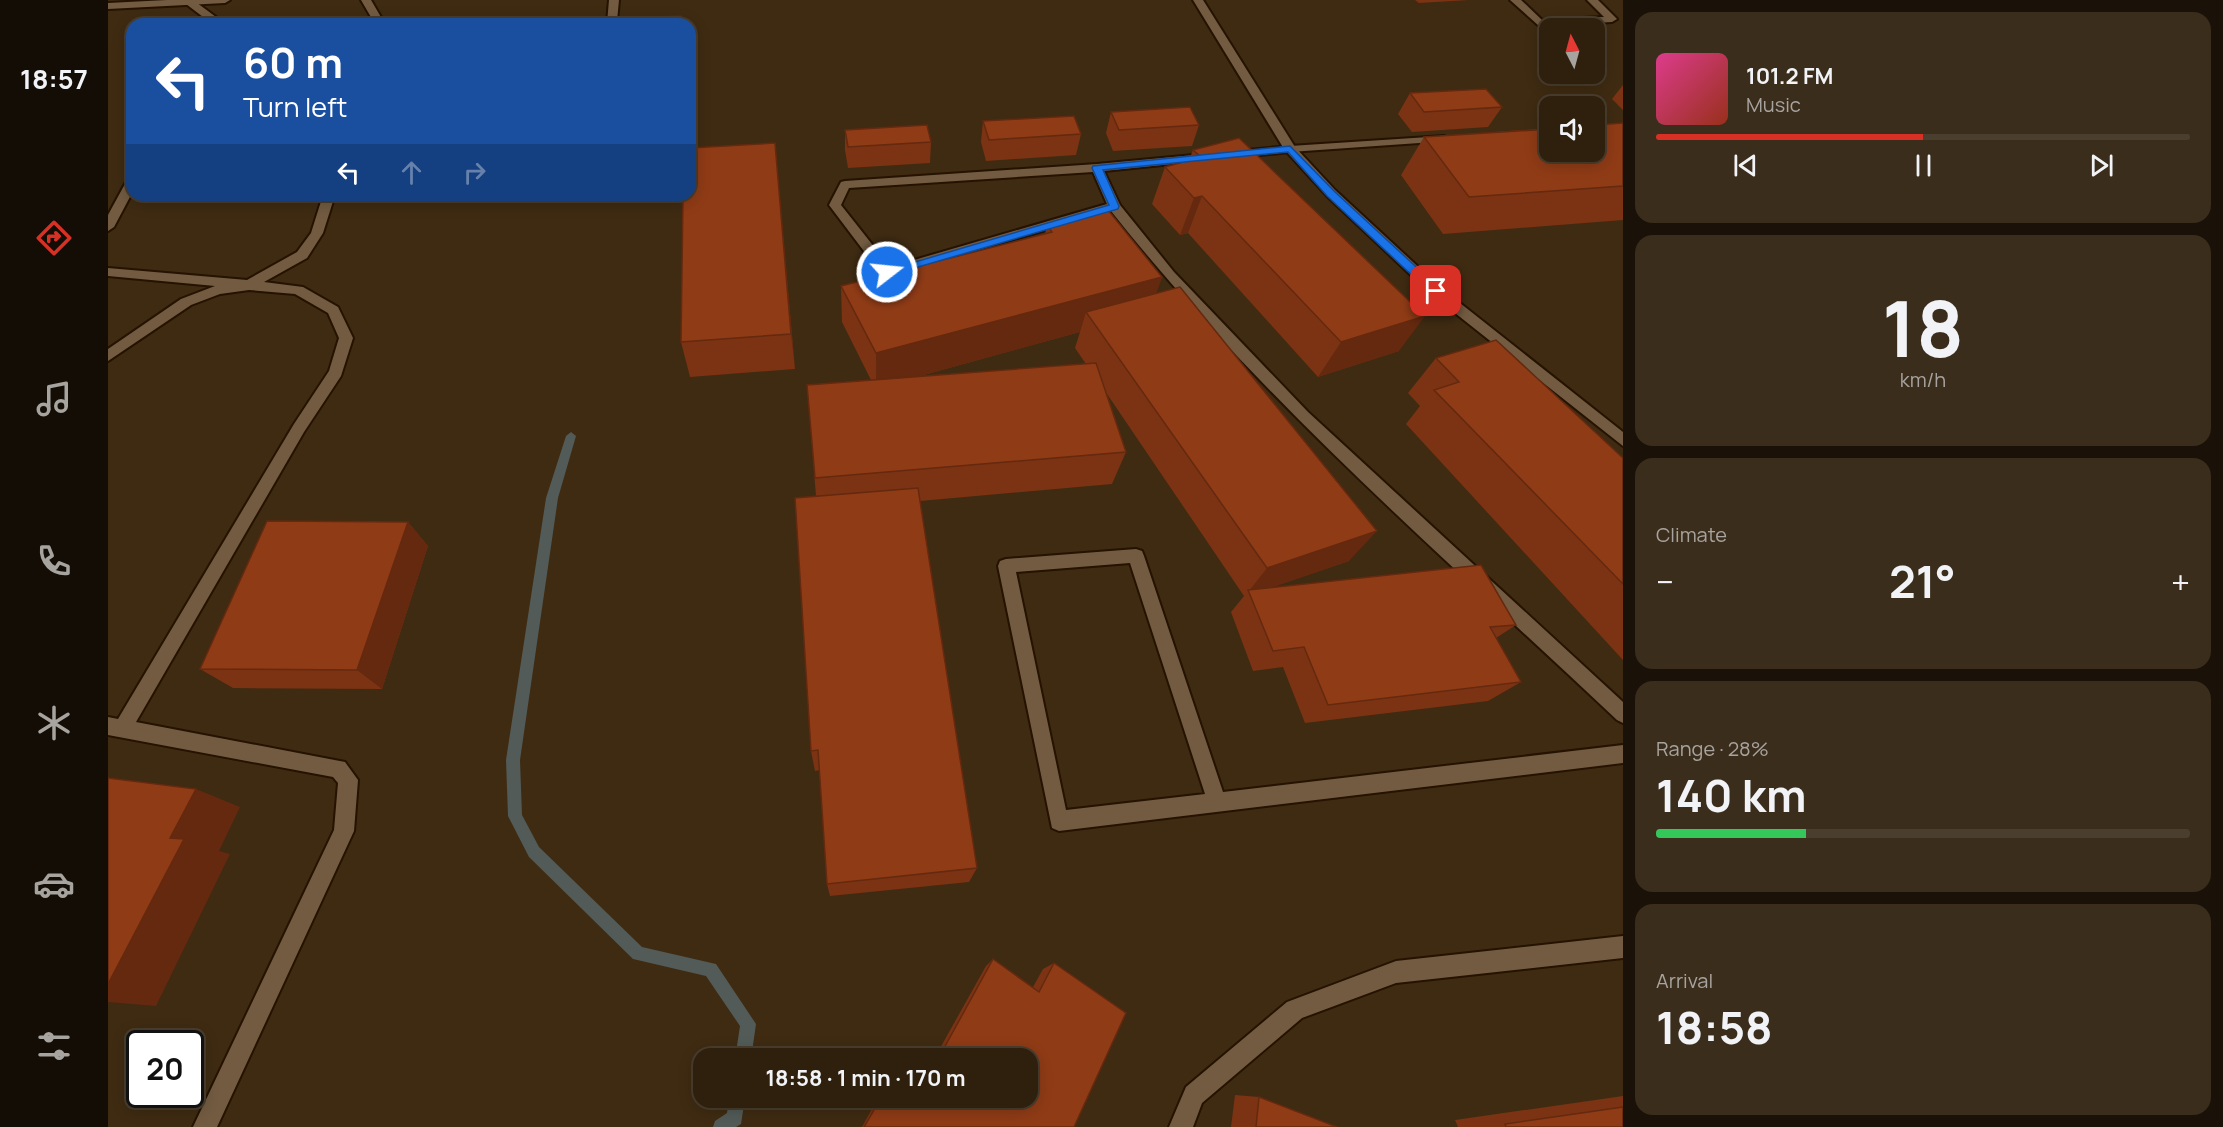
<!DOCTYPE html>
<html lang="en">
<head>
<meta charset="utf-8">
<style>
	body { margin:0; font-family:Manrope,sans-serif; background:#3b2d1c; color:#f1f3f6; height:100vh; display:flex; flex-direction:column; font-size:22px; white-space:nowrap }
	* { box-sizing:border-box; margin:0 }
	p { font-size:20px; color:#a7a39e }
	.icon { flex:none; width:33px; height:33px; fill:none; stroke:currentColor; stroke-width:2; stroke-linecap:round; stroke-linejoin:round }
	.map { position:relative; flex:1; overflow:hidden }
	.side { display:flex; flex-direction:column; gap:12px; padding:12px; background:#1a1208; width:600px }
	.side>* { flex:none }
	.hud { position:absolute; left:18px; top:18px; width:570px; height:183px; border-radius:18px; box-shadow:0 3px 15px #0003,0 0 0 2px #4a3e2e; background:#1a4fa0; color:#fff; overflow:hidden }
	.needle { width:39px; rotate:354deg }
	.tools { position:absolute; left:1431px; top:18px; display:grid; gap:12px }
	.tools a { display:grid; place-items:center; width:66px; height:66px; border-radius:12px; background:#2f200e; box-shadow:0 3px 15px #0003,0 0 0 2px #4a3e2e; font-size:30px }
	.speed { position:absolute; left:18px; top:1030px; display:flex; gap:12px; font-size:30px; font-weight:700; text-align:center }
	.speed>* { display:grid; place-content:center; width:78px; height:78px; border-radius:50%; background:#2f200e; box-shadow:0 3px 15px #0003,0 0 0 2px #4a3e2e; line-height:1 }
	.speed .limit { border:3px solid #111; border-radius:9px; background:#fff; color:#111 }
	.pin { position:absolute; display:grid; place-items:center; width:51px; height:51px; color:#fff; margin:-26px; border-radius:12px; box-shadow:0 3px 9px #0006 }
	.me { position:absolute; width:66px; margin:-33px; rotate:74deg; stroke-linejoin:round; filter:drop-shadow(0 0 4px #0008) }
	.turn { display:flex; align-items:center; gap:21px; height:126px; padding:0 18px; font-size:27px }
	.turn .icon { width:78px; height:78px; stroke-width:2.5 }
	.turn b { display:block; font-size:42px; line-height:51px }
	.lanes { display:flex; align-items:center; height:57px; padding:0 18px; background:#0003; justify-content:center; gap:30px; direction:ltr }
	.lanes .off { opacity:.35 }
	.big { font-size:45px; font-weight:700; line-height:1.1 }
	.side .tile { flex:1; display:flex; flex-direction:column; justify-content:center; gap:9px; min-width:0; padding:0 21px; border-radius:18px; background:#3b2d1c }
	.side .dial { align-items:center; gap:0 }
	.dial b { font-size:78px; line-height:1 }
	.song { display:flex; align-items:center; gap:18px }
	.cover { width:72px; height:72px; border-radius:9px; background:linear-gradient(135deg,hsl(330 70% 55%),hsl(10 70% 35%)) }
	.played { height:6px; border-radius:3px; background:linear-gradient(90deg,#d93025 50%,#4a3e2e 50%) }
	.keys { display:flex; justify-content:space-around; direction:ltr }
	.heat { display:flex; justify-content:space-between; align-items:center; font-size:33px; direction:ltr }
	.charge { height:9px; border-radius:4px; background:linear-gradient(90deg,#34c759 28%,#4a3e2e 0) }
	.trip { position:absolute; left:585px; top:1048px; width:345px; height:60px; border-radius:18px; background:#2f200e; box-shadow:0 3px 15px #0003,0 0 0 2px #4a3e2e; font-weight:700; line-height:60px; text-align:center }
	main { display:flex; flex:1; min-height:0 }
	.menu { display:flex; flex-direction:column; width:108px; justify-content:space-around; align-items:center; background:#130d06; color:#a7a39e }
	.menu .icon { width:42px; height:42px }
	.menu .active { color:#d93025 }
	.menu b { font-size:27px; color:#f1f3f6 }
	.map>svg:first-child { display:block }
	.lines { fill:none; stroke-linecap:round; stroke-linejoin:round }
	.stream { fill:#525b57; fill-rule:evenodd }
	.service-casing { stroke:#251200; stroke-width:4 }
	.minor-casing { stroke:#251200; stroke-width:4 }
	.service { fill:#725b41; fill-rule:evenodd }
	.minor { fill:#725b41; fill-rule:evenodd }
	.wall { fill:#7b3313; fill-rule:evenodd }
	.shaded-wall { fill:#64290f }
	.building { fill:#8f3b16; stroke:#64290f; stroke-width:1.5 }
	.route { fill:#1a73e8; stroke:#114b97; stroke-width:1.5 }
</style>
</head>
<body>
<main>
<nav class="menu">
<b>18:57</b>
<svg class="icon active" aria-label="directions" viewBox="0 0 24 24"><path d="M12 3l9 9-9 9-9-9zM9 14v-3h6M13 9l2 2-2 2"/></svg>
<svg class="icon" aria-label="music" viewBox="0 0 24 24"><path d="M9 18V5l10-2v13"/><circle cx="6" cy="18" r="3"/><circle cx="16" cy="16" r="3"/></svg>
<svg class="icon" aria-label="phone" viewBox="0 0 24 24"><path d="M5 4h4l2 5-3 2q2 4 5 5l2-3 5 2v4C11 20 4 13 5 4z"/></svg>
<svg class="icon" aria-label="climate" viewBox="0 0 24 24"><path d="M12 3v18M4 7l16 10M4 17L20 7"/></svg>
<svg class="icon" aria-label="car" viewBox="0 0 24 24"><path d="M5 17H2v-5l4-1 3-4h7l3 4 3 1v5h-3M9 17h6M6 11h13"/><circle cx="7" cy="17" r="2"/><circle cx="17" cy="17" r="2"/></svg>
<svg class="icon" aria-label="filters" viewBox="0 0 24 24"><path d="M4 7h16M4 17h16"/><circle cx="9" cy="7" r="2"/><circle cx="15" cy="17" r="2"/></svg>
</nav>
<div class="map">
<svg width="1515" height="1127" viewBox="0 0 1515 1127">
	<rect width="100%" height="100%" fill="#3f2b12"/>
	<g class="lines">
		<!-- stream -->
		<path class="stream" d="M 463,432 L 468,436 L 450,498 L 412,760 L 414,815 L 431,847 L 534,947 L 608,964 L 648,1024 L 643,1059 L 627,1059 L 632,1026 L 598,976 L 525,959 L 421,857 L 400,816 L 398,760 L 438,498 L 458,436 Z
			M 621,1098 L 637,1098 L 633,1124 L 628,1127 L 605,1127 L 607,1121 L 619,1113 Z"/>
		<defs>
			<path id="service" d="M 77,0 L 85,0 L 108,17 L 108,24 L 98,24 L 99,20 L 78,4 Z
				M 253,0 L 263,0 L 277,24 L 267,24 Z
				M 501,0 L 511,0 L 509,21 L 512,24 L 499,23 Z
				M 1402,0 L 1413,0 L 1434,20 L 1496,17 L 1479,0 L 1490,0 L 1509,19 L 1504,22 L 1431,26 Z
				M 1336,136 L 1342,139 L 1340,141 L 1182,152 L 996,171 L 1012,205 L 1066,272 L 1200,412 L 1515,702 L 1515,723 L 1509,720 C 1335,556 1152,399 1003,211 L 779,276 L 774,275 L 721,205 L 733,182 L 737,181 L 989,164 L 1182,146 ZM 985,172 L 999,204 L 782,267 L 733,205 L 741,188 Z
				M 24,178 L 24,193 L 6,227 L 0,231 L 0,215 L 18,182 Z
				M 215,195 L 227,195 L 215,233 L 199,258 L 156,282 L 195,287 L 230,307 L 245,338 L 233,376 L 196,432 L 28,722 L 237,762 L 250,780 L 246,831 L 109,1127 L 85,1127 L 226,830 L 230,783 L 225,777 L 0,735 L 0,717 L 10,719 L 186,424 L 221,371 L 231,338 L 220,313 L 187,294 L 141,290 L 112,294 L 83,305 L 0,361 L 0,349 L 73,299 L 107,286 L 0,276 L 0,268 L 139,280 L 189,252 L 203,233 Z
				M 1028,549 L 1034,551 L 1036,556 L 1115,792 L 1515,745 L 1515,763 L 951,831 L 944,828 L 890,566 L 892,561 L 898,559 ZM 1022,563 L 1097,794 L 958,810 L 908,572 Z"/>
			<path id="minor" d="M 59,0 L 122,0 L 117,3 L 0,9 L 0,3 Z
				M 1085,0 L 1095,0 L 1187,147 L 1227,190 L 1333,288 L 1515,432 L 1515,446 L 1323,294 L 1219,196 L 1176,149 Z
				M 1515,936 L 1515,958 L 1288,983 L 1194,1018 L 1094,1103 L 1085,1127 L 1061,1127 L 1078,1087 L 1179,1002 L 1288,961 Z"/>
		</defs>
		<!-- service casing -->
		<use href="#service" class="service-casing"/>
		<!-- minor casing -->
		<use href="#minor" class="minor-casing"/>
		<!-- service -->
		<use href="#service" class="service"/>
		<!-- minor -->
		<use href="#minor" class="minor"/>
	</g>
	<!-- wall -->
	<path class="wall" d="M 1307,0 L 1361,0 L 1311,3 Z
		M 1515,85 L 1515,110 L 1504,99 Z
		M 1302,93 L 1394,107 L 1380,127 L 1304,132 L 1290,114 Z
		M 1003,112 L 1091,125 L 1084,146 L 1005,151 L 998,133 Z
		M 875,121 L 973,134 L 968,155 L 878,161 L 873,142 Z
		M 1515,123 L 1515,220 L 1335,234 L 1293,175 L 1316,137 Z
		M 737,130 L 823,142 L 822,163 L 740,168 L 737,150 Z
		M 667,143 L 687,369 L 582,377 L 573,342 Z
		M 1085,150 L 1291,351 L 1210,377 L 1080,233 L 1072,235 L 1044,204 L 1057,167 L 1081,160 Z
		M 939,225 L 1054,277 L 1048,293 L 1241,561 L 1161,588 L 1408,625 L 1388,638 L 1413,682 L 1380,701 L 1197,723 L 1175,667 L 1145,671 L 1123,612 L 1136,596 L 999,394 L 1018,452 L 1004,484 L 812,501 L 869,868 L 861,882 L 722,896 L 719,884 L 712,770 L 707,771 L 703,751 L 708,496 L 699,385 L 763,380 L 734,322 L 733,286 L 937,234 ZM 972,332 L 967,348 L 978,364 L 812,376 Z
		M 1328,358 L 1515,458 L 1515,660 L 1298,424 L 1312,406 L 1300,393 Z
		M 300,522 L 320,546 L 274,689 L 125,688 L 92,669 Z
		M 885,959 L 925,987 L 935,969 L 946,963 L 966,1127 L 754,1127 L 770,1098 L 920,1098 L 920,1059 L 826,1059 L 878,966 Z
		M 800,1050 L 812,1059 L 793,1059 L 797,1051 Z
		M 1127,1095 L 1151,1097 L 1229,1127 L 1123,1127 Z
		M 1515,1096 L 1515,1127 L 1350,1127 L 1347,1120 Z"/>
	<!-- shaded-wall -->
	<path class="shaded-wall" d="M 667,143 L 670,180 L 687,369 L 683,334 Z
		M 1094,196 L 1080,233 L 1072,235 L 1086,198 Z
		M 1054,277 L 1041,313 L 978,312 L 972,332 L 768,388 L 768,353 Z
		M 1317,316 L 1291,351 L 1210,377 L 1233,342 Z
		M 300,522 L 320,546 L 274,689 L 249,670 Z
		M 1269,531 L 1241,561 L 1142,595 L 1141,591 L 1159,568 Z
		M 88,789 L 132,807 L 111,851 L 122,854 L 48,1006 L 0,1002 L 0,984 L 62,838 Z"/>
	<!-- building -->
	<path class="building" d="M 573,16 L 573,24 L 521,24 L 522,18 Z
		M 1378,89 L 1394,107 L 1316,112 L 1302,93 Z
		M 1082,107 L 1091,125 L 1011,130 L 1003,112 Z
		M 966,116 L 973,134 L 881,140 L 875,121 Z
		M 1515,123 L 1515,186 L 1361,197 L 1316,137 L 1442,129 L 1442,152 L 1486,152 L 1486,125 Z
		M 819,125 L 823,142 L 740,147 L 737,130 Z
		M 1131,138 L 1317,316 L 1233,342 L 1094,196 L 1086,198 L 1057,167 L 1093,157 L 1085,150 Z
		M 667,143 L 683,334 L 573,342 L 575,195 L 582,195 L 582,148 Z
		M 1000,210 L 1054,277 L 768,353 L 733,286 L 944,232 L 939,225 Z
		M 1072,287 L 1269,531 L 1159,568 L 978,312 Z
		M 1388,340 L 1515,458 L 1515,584 L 1326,390 L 1351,382 L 1328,358 Z
		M 988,363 L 1018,452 L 707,478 L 699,385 Z
		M 810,488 L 869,868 L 719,884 L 710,750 L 703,751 L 687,498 Z
		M 159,521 L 300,522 L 249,670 L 92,669 Z
		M 1373,565 L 1408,625 L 1382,627 L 1413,682 L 1220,705 L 1196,647 L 1165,651 L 1140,590 Z
		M 0,778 L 88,789 L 62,838 L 76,839 L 0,984 Z
		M 885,959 L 931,992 L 946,963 L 1018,1013 L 966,1127 L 756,1127 L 773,1098 L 920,1098 L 920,1059 L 830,1059 Z
		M 800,1050 L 812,1059 L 795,1059 Z
		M 1151,1097 L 1229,1127 L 1148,1127 Z
		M 1515,1107 L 1515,1127 L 1398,1127 L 1397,1124 Z"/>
	<!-- route -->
	<path class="route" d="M 1182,146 L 1226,191 L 1332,289 L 1332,294 L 1324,294 L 1219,196 L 1180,152 L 995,170 L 1011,206 L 1010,209 L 779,276 L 773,272 L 1001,205 L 984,168 L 985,166 Z"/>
</svg>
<div class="tools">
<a><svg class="needle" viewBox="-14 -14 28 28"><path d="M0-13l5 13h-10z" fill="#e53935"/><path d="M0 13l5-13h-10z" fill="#a7a39e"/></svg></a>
<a><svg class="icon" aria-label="sound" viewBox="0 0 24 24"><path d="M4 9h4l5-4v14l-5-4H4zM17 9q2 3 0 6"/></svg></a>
</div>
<div class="speed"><div class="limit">20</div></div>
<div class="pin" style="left:1328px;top:291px;background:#d93025"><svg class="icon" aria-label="arrive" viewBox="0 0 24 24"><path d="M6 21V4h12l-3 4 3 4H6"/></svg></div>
<svg class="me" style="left:779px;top:272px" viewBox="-20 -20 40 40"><circle r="17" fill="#1a73e8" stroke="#fff" stroke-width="3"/><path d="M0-11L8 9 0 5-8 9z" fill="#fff"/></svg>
<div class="trip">18:58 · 1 min · 170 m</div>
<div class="hud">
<div class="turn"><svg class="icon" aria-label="left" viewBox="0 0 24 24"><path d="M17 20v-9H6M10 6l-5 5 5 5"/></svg><div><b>60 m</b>Turn left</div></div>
<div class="lanes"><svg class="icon" aria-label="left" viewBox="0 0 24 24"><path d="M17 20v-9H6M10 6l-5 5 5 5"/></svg><svg class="icon off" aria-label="ahead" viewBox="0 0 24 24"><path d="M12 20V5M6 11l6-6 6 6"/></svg><svg class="icon off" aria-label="right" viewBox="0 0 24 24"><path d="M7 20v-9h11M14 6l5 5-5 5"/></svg></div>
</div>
</div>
<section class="side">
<div class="tile">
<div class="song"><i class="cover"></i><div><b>101.2 FM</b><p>Music</p></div></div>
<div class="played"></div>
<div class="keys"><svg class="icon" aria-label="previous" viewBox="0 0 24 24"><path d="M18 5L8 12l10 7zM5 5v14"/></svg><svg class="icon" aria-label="pause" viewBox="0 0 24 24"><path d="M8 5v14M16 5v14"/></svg><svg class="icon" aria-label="next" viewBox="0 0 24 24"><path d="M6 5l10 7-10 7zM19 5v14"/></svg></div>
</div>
<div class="tile dial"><b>18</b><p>km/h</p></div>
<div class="tile"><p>Climate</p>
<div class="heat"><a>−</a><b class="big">21°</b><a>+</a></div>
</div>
<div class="tile"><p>Range · 28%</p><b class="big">140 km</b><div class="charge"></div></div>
<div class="tile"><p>Arrival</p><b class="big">18:58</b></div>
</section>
</main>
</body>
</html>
